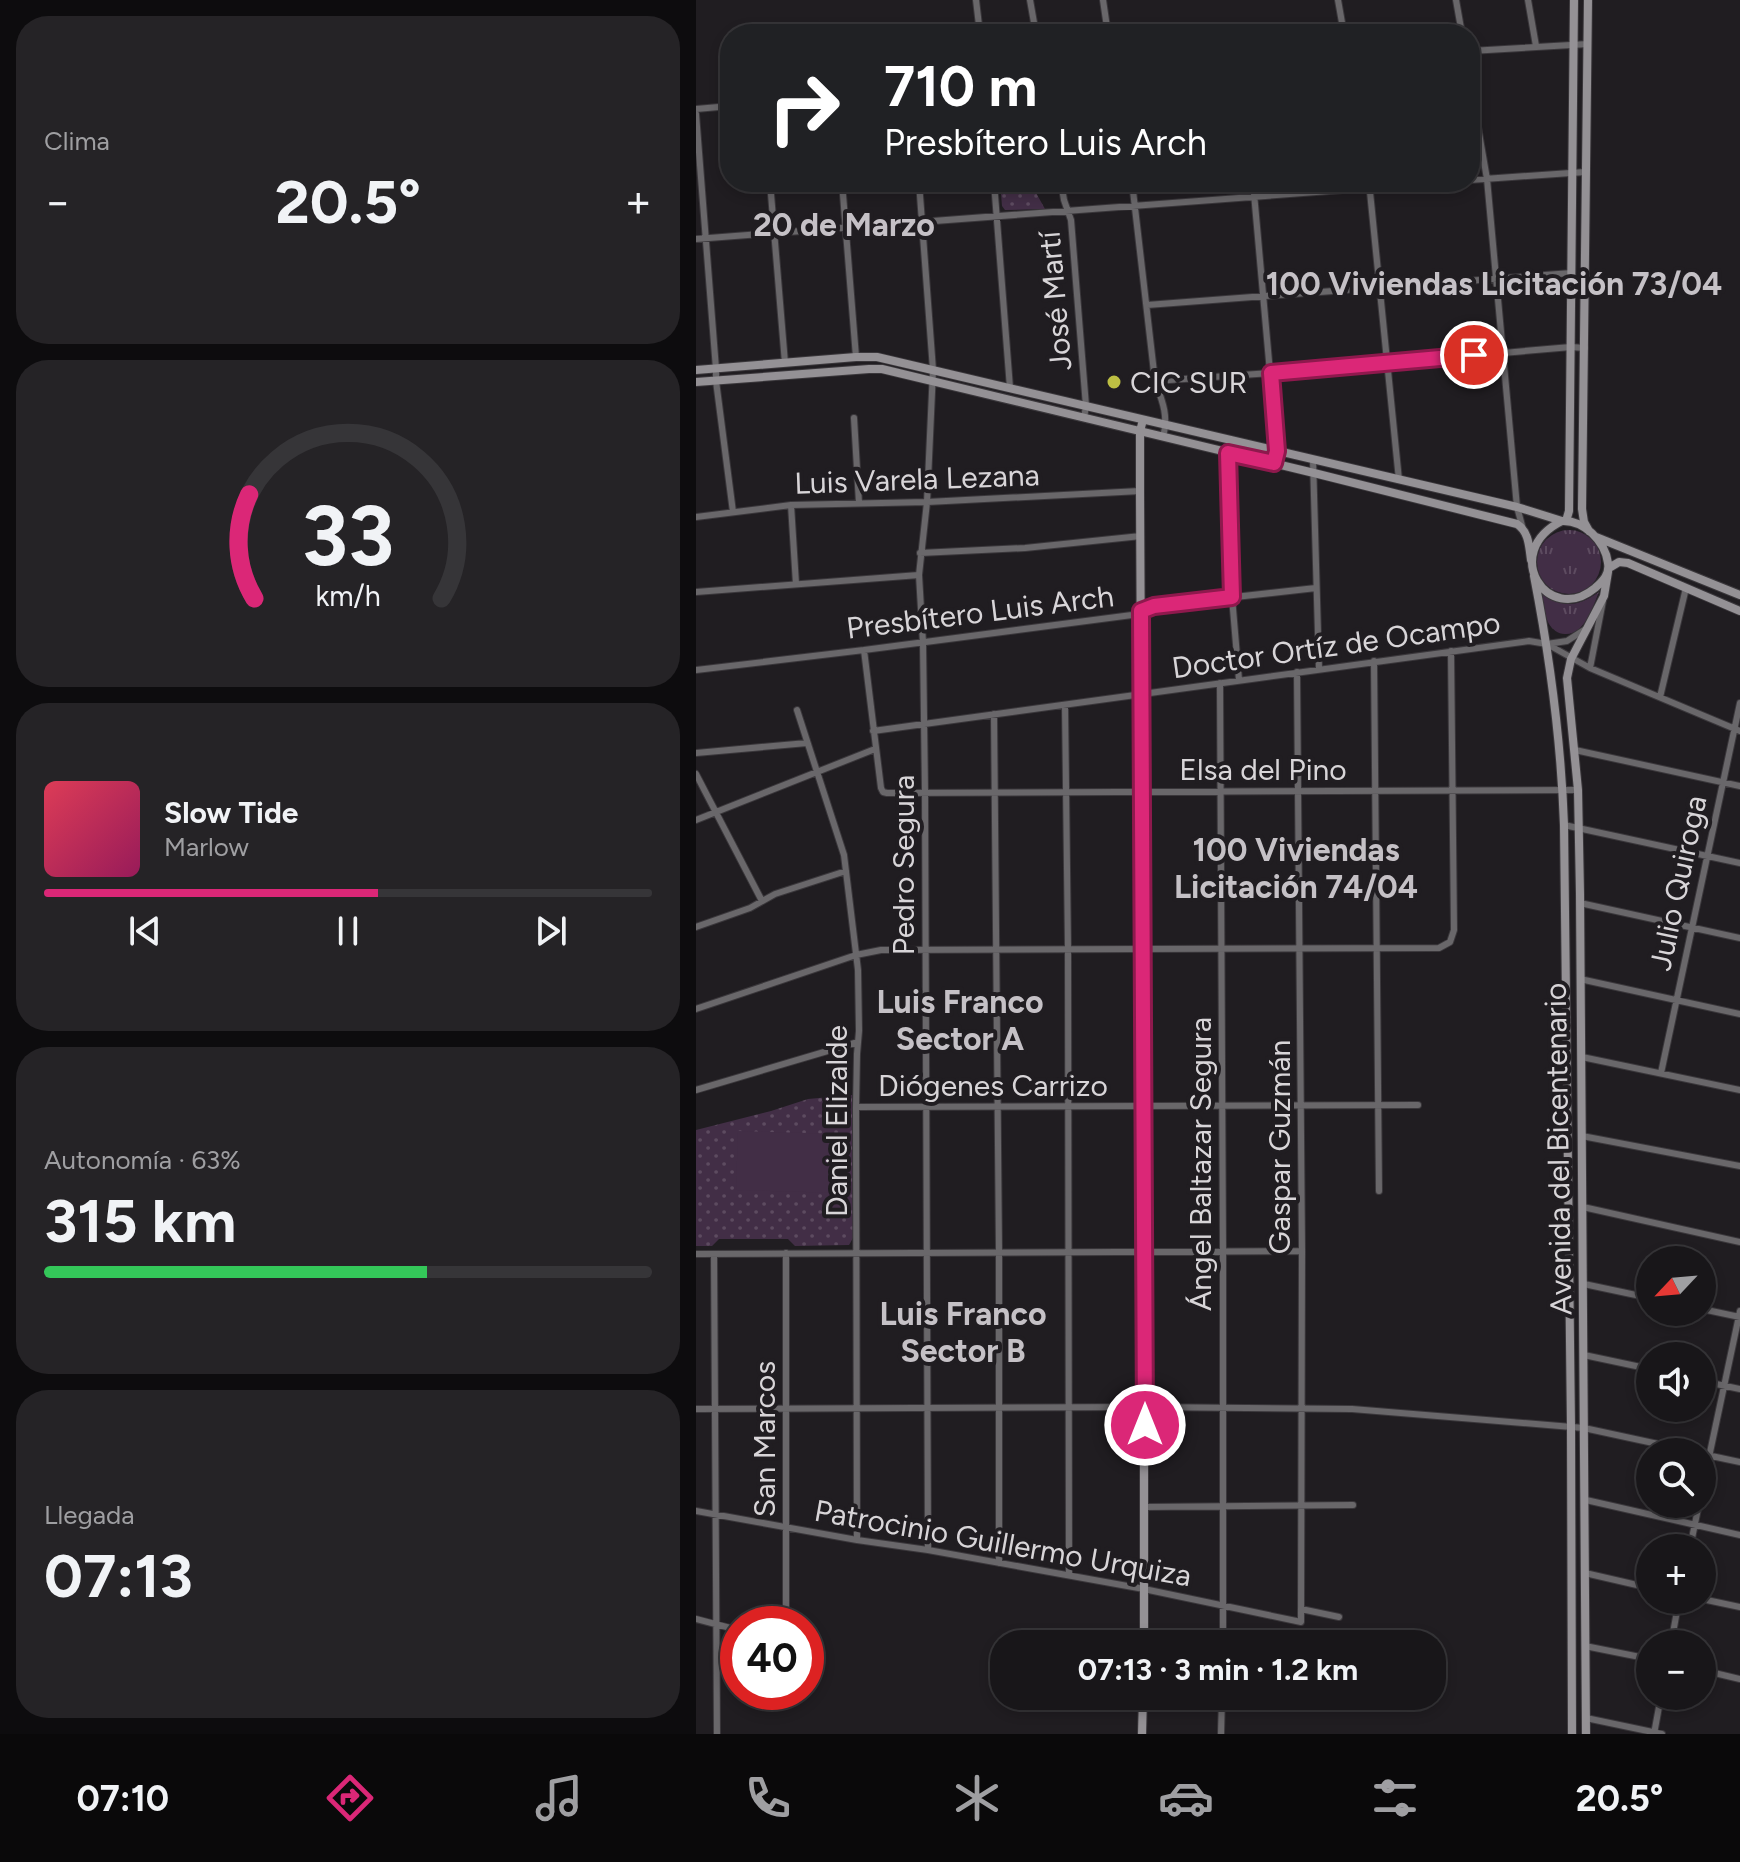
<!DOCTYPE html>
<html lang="es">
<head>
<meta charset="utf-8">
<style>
	body { margin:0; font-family:Figtree,sans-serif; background:#252326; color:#f1f3f6; height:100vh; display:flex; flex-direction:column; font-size:30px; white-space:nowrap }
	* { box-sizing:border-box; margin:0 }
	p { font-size:26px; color:#9f9fa2 }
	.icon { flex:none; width:44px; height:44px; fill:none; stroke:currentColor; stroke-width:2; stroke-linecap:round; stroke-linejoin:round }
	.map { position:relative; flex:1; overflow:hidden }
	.details { display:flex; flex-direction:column; gap:16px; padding:16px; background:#0d0c0e; width:696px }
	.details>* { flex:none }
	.guide { position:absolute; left:24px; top:24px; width:760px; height:168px; border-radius:32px; box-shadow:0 4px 12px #0003,0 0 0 2px #363538; background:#202124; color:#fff; overflow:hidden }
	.needle { width:52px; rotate:244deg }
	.tools { position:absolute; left:940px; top:1246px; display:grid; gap:16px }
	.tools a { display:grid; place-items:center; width:80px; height:80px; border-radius:50%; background:#181619; box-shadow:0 4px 12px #0003,0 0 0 2px #363538; font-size:40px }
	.speed { position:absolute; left:24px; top:1606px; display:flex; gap:16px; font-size:40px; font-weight:700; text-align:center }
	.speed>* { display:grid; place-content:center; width:104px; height:104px; border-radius:50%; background:#181619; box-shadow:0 4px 12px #0003,0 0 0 2px #363538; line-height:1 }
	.speed .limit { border:12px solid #d22; background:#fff; color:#111 }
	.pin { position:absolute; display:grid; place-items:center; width:68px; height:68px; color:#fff; margin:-34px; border:4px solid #fff; border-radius:50%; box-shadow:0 2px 8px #0007 }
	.me { position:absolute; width:88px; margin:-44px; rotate:0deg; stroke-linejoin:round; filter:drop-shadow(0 0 6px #0008) }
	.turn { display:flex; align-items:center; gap:28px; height:168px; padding:0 32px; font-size:36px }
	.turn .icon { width:104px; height:104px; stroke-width:2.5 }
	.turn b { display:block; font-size:56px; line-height:68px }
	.big { font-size:60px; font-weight:700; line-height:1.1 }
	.details .card { flex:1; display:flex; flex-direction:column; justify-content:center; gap:12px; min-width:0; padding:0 28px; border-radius:32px; background:#252326 }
	.details .dial { align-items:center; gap:0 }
	.dial svg { height:208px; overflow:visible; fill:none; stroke:#363538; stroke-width:7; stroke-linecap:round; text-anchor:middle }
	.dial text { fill:#f1f3f6; stroke:none }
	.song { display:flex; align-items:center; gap:24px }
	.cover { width:96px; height:96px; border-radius:12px; background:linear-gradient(135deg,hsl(350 70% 55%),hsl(330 70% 35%)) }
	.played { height:8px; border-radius:4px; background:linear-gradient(90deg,#db2777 55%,#363538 55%) }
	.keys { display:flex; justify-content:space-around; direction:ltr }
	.heat { display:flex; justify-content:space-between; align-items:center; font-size:44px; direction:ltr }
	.charge { height:12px; border-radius:6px; background:linear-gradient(90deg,#34c759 63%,#363538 0) }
	.trip { position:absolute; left:294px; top:1630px; width:456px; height:80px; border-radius:32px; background:#181619; box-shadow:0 4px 12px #0003,0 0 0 2px #363538; font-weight:700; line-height:80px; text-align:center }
	.tab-bar { display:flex; height:128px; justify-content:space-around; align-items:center; background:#0a090a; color:#9f9fa2 }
	.tab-bar .icon { width:56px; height:56px }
	.tab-bar .on { color:#db2777 }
	.tab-bar b { font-size:36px; color:#f1f3f6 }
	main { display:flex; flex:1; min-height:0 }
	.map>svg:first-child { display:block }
	.grass { fill:url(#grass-tufts) }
	.park { fill:url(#park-dots) }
	.pitch { fill:#422e46 }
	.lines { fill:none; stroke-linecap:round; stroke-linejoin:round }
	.street-casing { stroke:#3a373b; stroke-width:8 }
	.secondary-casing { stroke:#3a373b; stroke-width:10 }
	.street { stroke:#69676a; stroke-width:6 }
	.secondary { stroke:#949195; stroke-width:8 }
	.route-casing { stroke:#8e194d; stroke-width:20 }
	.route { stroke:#db2777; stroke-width:14 }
	.poi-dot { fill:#bdbf43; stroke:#201d21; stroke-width:3 }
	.labels { text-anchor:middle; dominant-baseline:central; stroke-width:8; stroke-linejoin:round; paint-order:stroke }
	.street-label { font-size:30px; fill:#d8d5d8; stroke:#201d21 }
	.poi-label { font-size:30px; fill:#d8d5d8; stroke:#201d21; text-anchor:start }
	.neighbourhood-label { font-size:32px; font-weight:bold; fill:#c5c1c6; stroke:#201d21 }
</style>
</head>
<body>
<main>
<section class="details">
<div class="card"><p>Clima</p>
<div class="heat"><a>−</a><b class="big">20.5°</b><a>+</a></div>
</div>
<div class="card dial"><svg viewBox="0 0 100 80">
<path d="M14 69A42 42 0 1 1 86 69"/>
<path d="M14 69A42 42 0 0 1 12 29" stroke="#db2777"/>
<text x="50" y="56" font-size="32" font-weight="700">33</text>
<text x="50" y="72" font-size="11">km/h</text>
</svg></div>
<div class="card">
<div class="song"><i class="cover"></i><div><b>Slow Tide</b><p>Marlow</p></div></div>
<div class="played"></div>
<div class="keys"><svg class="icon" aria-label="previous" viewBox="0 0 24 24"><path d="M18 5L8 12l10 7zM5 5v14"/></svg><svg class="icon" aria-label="pause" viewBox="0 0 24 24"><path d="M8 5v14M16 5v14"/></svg><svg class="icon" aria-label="next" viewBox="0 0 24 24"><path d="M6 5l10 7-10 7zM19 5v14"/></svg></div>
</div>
<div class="card"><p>Autonomía · 63%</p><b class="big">315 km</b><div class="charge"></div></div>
<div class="card"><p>Llegada</p><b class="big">07:13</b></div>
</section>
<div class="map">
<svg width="1044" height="1734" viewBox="0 0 1044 1734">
	<defs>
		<pattern id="grass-tufts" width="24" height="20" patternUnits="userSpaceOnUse" patternTransform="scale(2)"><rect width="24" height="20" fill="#422e46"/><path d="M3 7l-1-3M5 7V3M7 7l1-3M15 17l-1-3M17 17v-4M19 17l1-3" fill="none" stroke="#5d4b60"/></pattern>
		<pattern id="park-dots" width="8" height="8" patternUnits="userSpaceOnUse" patternTransform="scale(2)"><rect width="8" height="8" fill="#422e46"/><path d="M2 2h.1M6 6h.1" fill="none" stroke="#5d4b60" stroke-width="1.8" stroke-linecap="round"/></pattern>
	</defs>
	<rect width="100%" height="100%" fill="#201d21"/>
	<!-- grass -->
	<path class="grass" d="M841 562a32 32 0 1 1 64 0a32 32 0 1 1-64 0Z
		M 845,592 C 867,609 881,607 903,592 C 897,606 889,635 869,634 C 862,634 856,629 853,624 C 848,615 847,602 845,592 Z"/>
	<!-- park -->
	<path class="park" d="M 304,182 L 334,182 L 349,209 L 309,210 L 306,206 Z
		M 156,1095 L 157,1238 L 153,1245 L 99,1246 L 92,1239 L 23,1239 L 16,1246 L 0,1246 L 0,1130 L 75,1111 L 112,1099 Z"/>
	<!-- pitch -->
	<path class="pitch" d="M 42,1131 L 147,1134 L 145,1193 L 40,1190 Z"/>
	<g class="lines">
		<defs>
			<path id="street" d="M 280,0 L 284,34
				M 334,0 L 340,34
				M 407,0 L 412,34
				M 642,0 L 648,34
				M 760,0 L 766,34
				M 832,0 L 840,46
				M 774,51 L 892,44
				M 774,81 L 791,179 L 821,507 L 827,529
				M 0,109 L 34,106
				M 0,114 L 20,369 L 20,381 L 37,512
				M 774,180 L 889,172
				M 74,182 L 89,363
				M 146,182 L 160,357
				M 223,182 L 237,370 L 231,502 L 223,575 L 227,643 L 229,792 L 232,1550
				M 298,182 L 314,388
				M 365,182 L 368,200 L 375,220 L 390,406 L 388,418
				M 436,182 L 459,381 C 466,400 473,416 467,437
				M 557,182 L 581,451 L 578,463
				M 673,182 L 703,480
				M 0,239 L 753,182
				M 451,305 L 876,273
				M 459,381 L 575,373 L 875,347 L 889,348
				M 158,418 L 163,503
				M 532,453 L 536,597 L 543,680
				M 617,460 L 623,669
				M 95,505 L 100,584
				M 0,517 L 95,505 L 231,502 L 444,491
				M 224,553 L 329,548 L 445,536
				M 0,592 L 223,575
				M 851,644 L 871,641 L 888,630
				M 168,650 L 185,788 L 187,792 L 191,793 L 882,790
				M 678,661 L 683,1191
				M 894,668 L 907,601
				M 0,670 L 168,650 L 436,615 L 458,606 L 620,588
				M 524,683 L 527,1251 L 527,1644
				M 964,697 L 990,588
				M 369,705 L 372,949 L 373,1575
				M 101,710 L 148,855 L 162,970 L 163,1031 L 161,1054 L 160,1107 L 161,1540
				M 298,714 L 303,1252 L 303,1563
				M 177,731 L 833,641 L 851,644 L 894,668 L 1044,731
				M 879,750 L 1044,786
				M 0,753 L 111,743
				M 0,774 L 66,901
				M 0,820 L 179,749
				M 868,825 L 1044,863
				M 884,903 L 1044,938
				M 0,927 L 54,908 L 79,894 L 150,871
				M 884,979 L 1044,1014
				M 0,1009 L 160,955 L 185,950 L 743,948 L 754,942 L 758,930 L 755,651
				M 886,1057 L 1044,1090
				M 965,1073 L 1044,703
				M 0,1090 L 162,1042
				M 160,1107 L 722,1105
				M 886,1136 L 1044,1166
				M 887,1207 L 1044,1242
				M 0,1254 L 606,1251
				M 18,1254 L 21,1734
				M 888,1284 L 954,1298
				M 1006,1309 L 1044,1317
				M 888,1355 L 954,1369
				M 1006,1381 L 1044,1389
				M 0,1409 L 449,1407 L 656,1409 L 888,1428 L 999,1452
				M 1006,1454 L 1044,1462
				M 1006,1490 L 1044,1311
				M 890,1500 L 1044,1535
				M 449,1507 L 657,1505
				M 0,1511 L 161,1540 L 232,1550 L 448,1589 L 605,1622 L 606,1251 L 601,672
				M 994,1548 L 1003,1504
				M 889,1573 L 954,1588
				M 1006,1599 L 1044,1607
				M 605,1609 L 643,1617
				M 0,1619 L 42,1630
				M 90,1624 L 90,1253
				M 975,1644 L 983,1600
				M 889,1646 L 954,1659
				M 1006,1670 L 1044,1679
				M 890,1718 L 966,1734
				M 525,1734 L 526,1696
				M 958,1734 L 965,1696"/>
			<path id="secondary" d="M 892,0 L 886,509 L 888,522 L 893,531
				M 0,370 L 160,357 L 181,357 L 821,507 L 866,521
				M 0,382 L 173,369 L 186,369 L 618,473 L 821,524 C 833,532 833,546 835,560
				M 447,420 L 444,431 L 444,491 L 448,1251 L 448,1644
				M 866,521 C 888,520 909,541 912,563 C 914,574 907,581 899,588 C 852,627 803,552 866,521 Z
				M 870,521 L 873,511 L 878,0
				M 900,537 L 1044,595
				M 913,568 L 923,562 L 932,563 L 1044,611
				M 838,576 C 854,658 865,741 868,825 L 875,1427 L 876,1734
				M 446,1734 L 447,1696
				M 890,1734 L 884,894 L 882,790 L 871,678 L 875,659 L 908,596 L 912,572"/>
		</defs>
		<!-- street casing -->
		<use href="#street" class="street-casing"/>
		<!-- secondary casing -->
		<use href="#secondary" class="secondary-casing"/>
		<!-- street -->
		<use href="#street" class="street"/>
		<!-- secondary -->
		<use href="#secondary" class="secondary"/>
	</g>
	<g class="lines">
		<defs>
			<path id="route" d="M 449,1425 L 445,611 L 458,606 L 536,597 L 532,453 L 578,463 L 581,451 L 575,373 L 778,355"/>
		</defs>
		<!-- route casing -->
		<use href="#route" class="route-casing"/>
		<!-- route -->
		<use href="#route" class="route"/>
	</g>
	<!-- markers -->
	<circle class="poi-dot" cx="418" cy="382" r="8"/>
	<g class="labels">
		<!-- street labels -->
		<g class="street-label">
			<text transform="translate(359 301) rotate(-95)">José Martí</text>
			<text transform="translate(221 479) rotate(-2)">Luis Varela Lezana</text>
			<text transform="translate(284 612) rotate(-7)">Presbítero Luis Arch</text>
			<text transform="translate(640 645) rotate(-8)">Doctor Ortíz de Ocampo</text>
			<text x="567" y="769">Elsa del Pino</text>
			<text transform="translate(207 865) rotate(-90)">Pedro Segura</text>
			<text transform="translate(982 883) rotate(-78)">Julio Quiroga</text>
			<text x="297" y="1085">Diógenes Carrizo</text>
			<text transform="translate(140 1121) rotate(-90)">Daniel Elizalde</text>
			<text transform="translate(583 1147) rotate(-90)">Gaspar Guzmán</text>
			<text transform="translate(862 1149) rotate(-91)">Avenida del Bicentenario</text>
			<text transform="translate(504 1164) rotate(-90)">Ángel Baltazar Segura</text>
			<text transform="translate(68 1439) rotate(-90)">San Marcos</text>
			<text transform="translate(307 1543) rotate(10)">Patrocinio Guillermo Urquiza</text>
		</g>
		<!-- poi labels -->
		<g class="poi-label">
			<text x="434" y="382">CIC SUR</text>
		</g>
		<!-- neighbourhood labels -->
		<g class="neighbourhood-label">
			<text x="148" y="225">20 de Marzo</text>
			<text x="798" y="284">100 Viviendas Licitación 73/04</text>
			<text x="600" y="850">100 Viviendas<tspan x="600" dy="37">Licitación 74/04</tspan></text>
			<text x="264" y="1002">Luis Franco<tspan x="264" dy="37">Sector A</tspan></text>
			<text x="267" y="1314">Luis Franco<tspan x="267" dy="37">Sector B</tspan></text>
		</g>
	</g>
</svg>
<div class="tools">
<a><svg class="needle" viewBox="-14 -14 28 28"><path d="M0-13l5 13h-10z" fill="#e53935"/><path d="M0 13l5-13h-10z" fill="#9f9fa2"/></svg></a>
<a><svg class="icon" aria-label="sound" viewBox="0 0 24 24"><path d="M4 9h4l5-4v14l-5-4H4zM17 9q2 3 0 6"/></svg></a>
<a><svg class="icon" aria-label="search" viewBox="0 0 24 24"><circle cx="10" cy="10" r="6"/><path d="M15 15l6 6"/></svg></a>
<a>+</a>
<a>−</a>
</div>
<div class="speed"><div class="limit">40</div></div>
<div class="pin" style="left:778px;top:355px;background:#d93025"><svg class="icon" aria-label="arrive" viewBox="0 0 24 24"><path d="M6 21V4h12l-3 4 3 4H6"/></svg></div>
<svg class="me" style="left:449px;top:1425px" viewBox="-20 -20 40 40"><circle r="17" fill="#db2777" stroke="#fff" stroke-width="3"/><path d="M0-11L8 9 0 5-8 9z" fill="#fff"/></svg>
<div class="trip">07:13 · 3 min · 1.2 km</div>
<div class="guide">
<div class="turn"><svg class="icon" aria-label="right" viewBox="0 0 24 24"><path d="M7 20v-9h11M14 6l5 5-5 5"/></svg><div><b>710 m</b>Presbítero Luis Arch</div></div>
</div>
</div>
</main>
<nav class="tab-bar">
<b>07:10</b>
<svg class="icon on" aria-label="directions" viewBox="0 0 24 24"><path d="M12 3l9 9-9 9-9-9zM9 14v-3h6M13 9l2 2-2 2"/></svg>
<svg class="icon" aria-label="music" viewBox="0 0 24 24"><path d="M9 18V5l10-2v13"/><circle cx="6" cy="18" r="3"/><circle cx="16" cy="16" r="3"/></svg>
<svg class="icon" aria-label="phone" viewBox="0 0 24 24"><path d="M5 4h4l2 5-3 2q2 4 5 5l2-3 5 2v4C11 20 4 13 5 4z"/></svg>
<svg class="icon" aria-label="climate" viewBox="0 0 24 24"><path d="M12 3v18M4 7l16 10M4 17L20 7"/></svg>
<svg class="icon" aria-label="car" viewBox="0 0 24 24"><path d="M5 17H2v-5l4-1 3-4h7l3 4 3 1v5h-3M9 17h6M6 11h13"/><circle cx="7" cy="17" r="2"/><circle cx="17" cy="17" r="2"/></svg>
<svg class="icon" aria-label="filters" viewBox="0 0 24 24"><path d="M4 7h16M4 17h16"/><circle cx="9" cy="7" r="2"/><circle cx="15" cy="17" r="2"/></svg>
<b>20.5°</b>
</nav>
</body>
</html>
